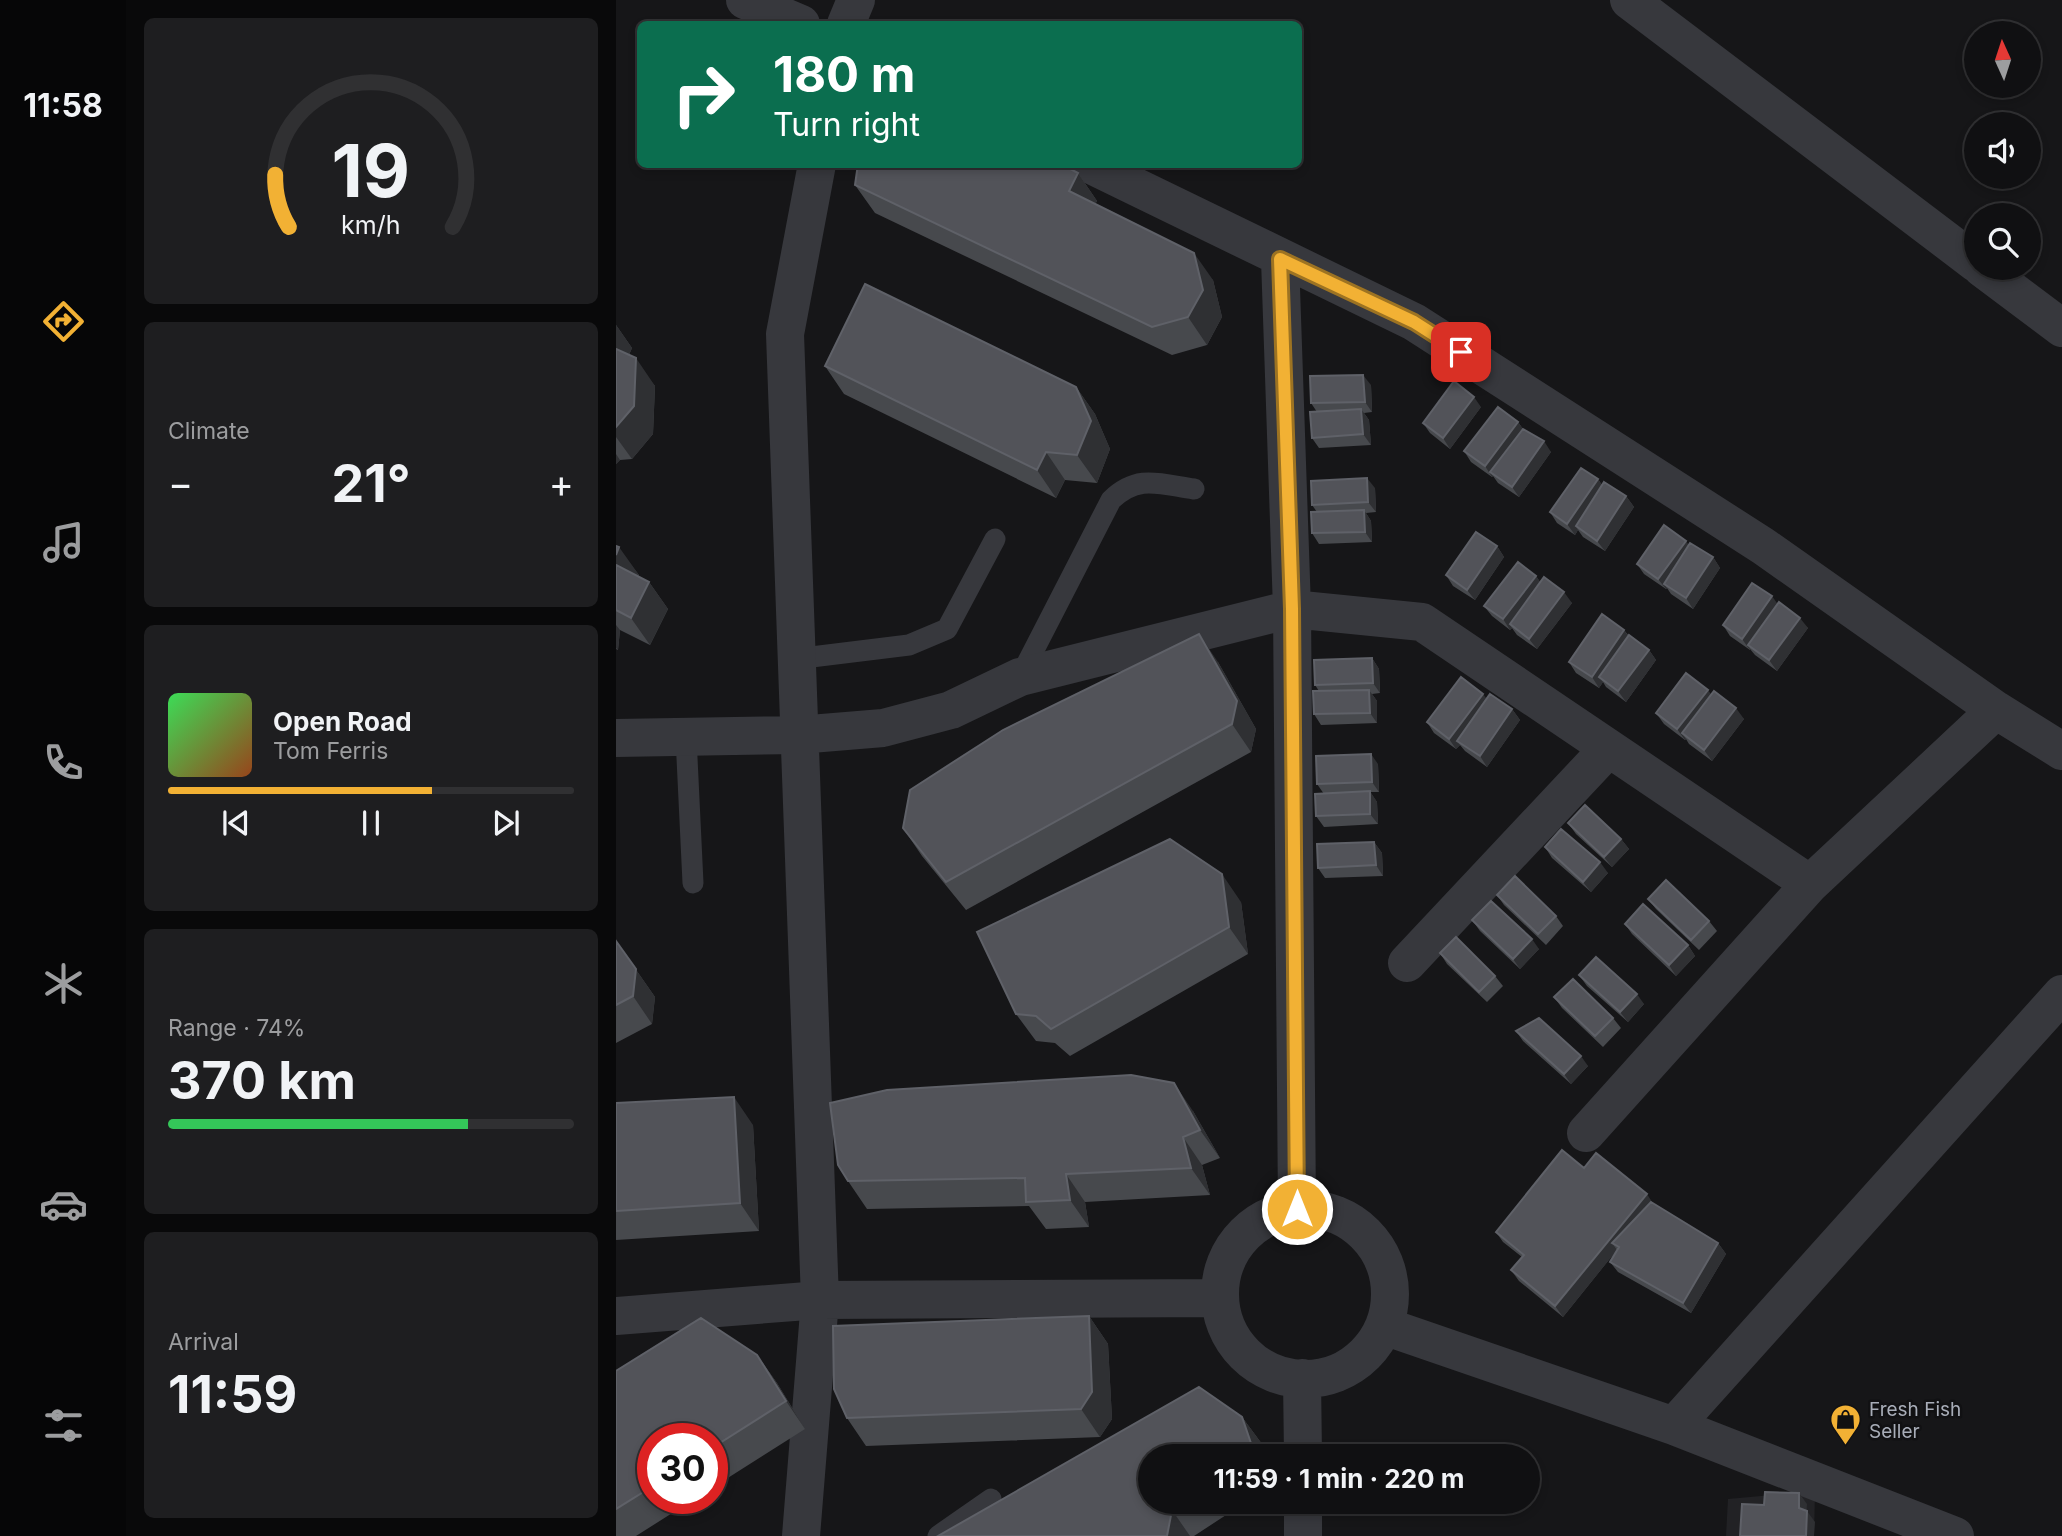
<!DOCTYPE html>
<html lang="en">
<head>
<meta charset="utf-8">
<style>
	body { margin:0; font-family:Inter,sans-serif; background:#1e1e20; color:#f1f3f6; height:100vh; display:flex; flex-direction:column; font-size:26px; white-space:nowrap }
	* { box-sizing:border-box; margin:0 }
	p { font-size:23px; color:#9c9d9f }
	.icon { flex:none; width:38px; height:38px; fill:none; stroke:currentColor; stroke-width:2; stroke-linecap:round; stroke-linejoin:round }
	.map { position:relative; flex:1; overflow:hidden }
	.details { display:flex; flex-direction:column; gap:18px; padding:18px; background:#09090a; width:490px }
	.details>* { flex:none }
	.guide { position:absolute; left:21px; top:21px; width:665px; height:147px; border-radius:10px; box-shadow:0 4px 10px #0003,0 0 0 2px #303032; background:#0b6e4f; color:#fff; overflow:hidden }
	.needle { width:46px; rotate:357deg }
	.fabs { position:absolute; left:1348px; top:21px; display:grid; gap:14px }
	.fabs a { display:grid; place-items:center; width:77px; height:77px; border-radius:50%; background:#101012; box-shadow:0 4px 10px #0003,0 0 0 2px #303032; font-size:35px }
	.speed { position:absolute; left:21px; top:1423px; display:flex; gap:14px; font-size:35px; font-weight:700; text-align:center }
	.speed>* { display:grid; place-content:center; width:91px; height:91px; border-radius:50%; background:#101012; box-shadow:0 4px 10px #0003,0 0 0 2px #303032; line-height:1 }
	.speed .limit { border:10px solid #d22; background:#fff; color:#111 }
	.pin { position:absolute; display:grid; place-items:center; width:60px; height:60px; color:#fff; margin:-30px; border-radius:14px; box-shadow:0 4px 10px #0006 }
	.me { position:absolute; width:77px; margin:-38px; rotate:0deg; stroke-linejoin:round; filter:drop-shadow(0 0 5px #0008) }
	.turn { display:flex; align-items:center; gap:24px; height:147px; padding:0 21px; font-size:32px }
	.turn .icon { width:91px; height:91px; stroke-width:2.5 }
	.turn b { display:block; font-size:49px; line-height:60px }
	.big { font-size:52px; font-weight:700; line-height:1.1 }
	.details .widget { flex:1; display:flex; flex-direction:column; justify-content:center; gap:10px; min-width:0; padding:0 24px; border-radius:10px; background:#1e1e20 }
	.details .dial { align-items:center; gap:0 }
	.dial svg { height:182px; overflow:visible; fill:none; stroke:#303032; stroke-width:7; stroke-linecap:round; text-anchor:middle }
	.dial text { fill:#f1f3f6; stroke:none }
	.song { display:flex; align-items:center; gap:21px }
	.cover { width:84px; height:84px; border-radius:10px; background:linear-gradient(135deg,hsl(130 70% 55%),hsl(20 70% 35%)) }
	.played { height:7px; border-radius:4px; background:linear-gradient(90deg,#f2b134 65%,#303032 65%) }
	.keys { display:flex; justify-content:space-around; direction:ltr }
	.heat { display:flex; justify-content:space-between; align-items:center; font-size:38px; direction:ltr }
	.charge { height:10px; border-radius:5px; background:linear-gradient(90deg,#34c759 74%,#303032 0) }
	.trip { position:absolute; left:522px; top:1444px; width:402px; height:70px; border-radius:35px; background:#101012; box-shadow:0 4px 10px #0003,0 0 0 2px #303032; font-weight:700; line-height:70px; text-align:center }
	main { display:flex; flex:1; min-height:0 }
	.tab-bar { display:flex; flex-direction:column; width:126px; justify-content:space-around; align-items:center; background:#060607; color:#9c9d9f }
	.tab-bar .icon { width:49px; height:49px }
	.tab-bar .on { color:#f2b134 }
	.tab-bar b { font-size:32px; color:#f1f3f6 }
	.map>svg:first-child { display:block }
	.built { fill:#222225 }
	.lines { fill:none; stroke-linecap:round; stroke-linejoin:round }
	.lane { stroke:#37383d; stroke-width:21 }
	.street { stroke:#37383d; stroke-width:38 }
	.wall { fill:#47494d }
	.shaded-wall { fill:#2f3033 }
	.building { fill:#525359; stroke:#5f6168; stroke-width:2 }
	.route-casing { stroke:#9d7322; stroke-width:18 }
	.route { stroke:#f2b134; stroke-width:12 }
	.labels { text-anchor:middle; dominant-baseline:central; stroke-width:5; stroke-linejoin:round; paint-order:stroke }
	.poi-label { font-size:19px; fill:#a8adb8; stroke:#111113; text-anchor:start }
</style>
</head>
<body>
<main>
<nav class="tab-bar">
<b>11:58</b>
<svg class="icon on" aria-label="directions" viewBox="0 0 24 24"><path d="M12 3l9 9-9 9-9-9zM9 14v-3h6M13 9l2 2-2 2"/></svg>
<svg class="icon" aria-label="music" viewBox="0 0 24 24"><path d="M9 18V5l10-2v13"/><circle cx="6" cy="18" r="3"/><circle cx="16" cy="16" r="3"/></svg>
<svg class="icon" aria-label="phone" viewBox="0 0 24 24"><path d="M5 4h4l2 5-3 2q2 4 5 5l2-3 5 2v4C11 20 4 13 5 4z"/></svg>
<svg class="icon" aria-label="climate" viewBox="0 0 24 24"><path d="M12 3v18M4 7l16 10M4 17L20 7"/></svg>
<svg class="icon" aria-label="car" viewBox="0 0 24 24"><path d="M5 17H2v-5l4-1 3-4h7l3 4 3 1v5h-3M9 17h6M6 11h13"/><circle cx="7" cy="17" r="2"/><circle cx="17" cy="17" r="2"/></svg>
<svg class="icon" aria-label="filters" viewBox="0 0 24 24"><path d="M4 7h16M4 17h16"/><circle cx="9" cy="7" r="2"/><circle cx="15" cy="17" r="2"/></svg>
</nav>
<section class="details">
<div class="widget dial"><svg viewBox="0 0 100 80">
<path d="M14 69A42 42 0 1 1 86 69"/>
<path d="M14 69A42 42 0 0 1 8 46" stroke="#f2b134"/>
<text x="50" y="56" font-size="32" font-weight="700">19</text>
<text x="50" y="72" font-size="11">km/h</text>
</svg></div>
<div class="widget"><p>Climate</p>
<div class="heat"><a>−</a><b class="big">21°</b><a>+</a></div>
</div>
<div class="widget">
<div class="song"><i class="cover"></i><div><b>Open Road</b><p>Tom Ferris</p></div></div>
<div class="played"></div>
<div class="keys"><svg class="icon" aria-label="previous" viewBox="0 0 24 24"><path d="M18 5L8 12l10 7zM5 5v14"/></svg><svg class="icon" aria-label="pause" viewBox="0 0 24 24"><path d="M8 5v14M16 5v14"/></svg><svg class="icon" aria-label="next" viewBox="0 0 24 24"><path d="M6 5l10 7-10 7zM19 5v14"/></svg></div>
</div>
<div class="widget"><p>Range · 74%</p><b class="big">370 km</b><div class="charge"></div></div>
<div class="widget"><p>Arrival</p><b class="big">11:59</b></div>
</section>
<div class="map">
<svg width="1446" height="1536" viewBox="0 0 1446 1536">
	<rect width="100%" height="100%" fill="#161618"/>
	<!-- built -->
	<path class="built" d="M 1199,1491 L 1198,1536 L 1110,1536 L 1112,1499 Z"/>
	<g class="lines">
		<!-- lane -->
		<path class="lane" d="M 179,659 L 293,645 L 331,629 L 379,539
			M 404,677 L 495,500 C 522,474 543,484 578,489
			M 70,737 L 77,883
			M 322,1536 L 375,1499"/>
		<!-- street -->
		<path class="street" d="M 129,0 L 185,24
			M 1013,0 L 1360,263
			M 230,24 L 240,0
			M 473,164 L 798,322 L 1147,546 L 1380,710 L 1446,751
			M 664,259 L 676,609 L 681,1209
			M 1366,268 L 1446,328
			M 0,738 L 182,735 L 267,728 L 335,710 L 404,677 L 676,609 L 806,622 L 1194,884 L 1380,710
			M 791,963 L 992,749
			M 970,1133 L 1194,884
			M604 1294a85 85 0 1 1 170 0a85 85 0 1 1-170 0Z
			M 0,1316 L 204,1300 L 603,1298
			M 768,1326 L 1058,1426 L 1339,1536
			M 686,1378 L 687,1456
			M 1058,1426 L 1446,994
			M 687,1502 L 687,1536
			M 185,1536 L 204,1300 L 169,334 L 201,164"/>
	</g>
	<!-- wall -->
	<path class="wall" d="M 462,173 L 481,201 L 479,204 L 597,280 L 606,317 L 591,345 L 556,355 L 259,213 L 239,185 Z
		M 0,325 L 16,348 L 13,355 L 39,386 L 37,434 L 16,459 L 4,460 L 0,464 Z
		M 209,366 L 460,387 L 479,414 L 494,449 L 481,483 L 449,480 L 440,498 L 228,394 Z
		M 755,385 L 756,412 L 748,413 L 753,420 L 755,445 L 703,448 L 696,438 L 701,412 L 695,403 Z
		M 865,407 L 834,449 L 814,433 L 807,423 Z
		M 902,422 L 907,429 L 935,452 L 903,497 L 882,483 L 877,476 L 876,477 L 855,462 L 848,451 Z
		M 982,479 L 986,485 L 1010,496 L 1018,507 L 989,551 L 967,537 L 962,530 L 959,535 L 941,523 L 934,512 Z
		M 759,488 L 760,512 L 750,513 L 755,521 L 756,542 L 703,544 L 696,533 L 701,512 L 696,505 Z
		M 1073,545 L 1097,557 L 1104,568 L 1077,609 L 1055,594 L 1051,588 L 1050,589 L 1028,574 L 1021,564 Z
		M 0,546 L 23,575 L 22,576 L 33,582 L 52,609 L 34,645 L 4,630 L 2,650 L 0,649 Z
		M 881,546 L 888,557 L 859,600 L 837,586 L 830,575 Z
		M 920,576 L 924,582 L 956,603 L 921,649 L 901,635 L 896,628 L 894,630 L 876,616 L 868,606 Z
		M 1162,604 L 1192,628 L 1161,671 L 1139,655 L 1134,649 L 1134,650 L 1114,636 L 1107,625 Z
		M 1008,630 L 1013,636 L 1033,650 L 1040,660 L 1010,702 L 990,687 L 987,682 L 983,688 L 960,673 L 953,662 Z
		M 756,658 L 763,669 L 764,693 L 756,694 L 761,701 L 761,723 L 705,725 L 698,714 L 703,691 L 699,685 Z
		M 602,662 L 640,729 L 635,752 L 350,910 L 306,856 L 287,828 Z
		M 1095,694 L 1128,719 L 1096,761 L 1073,744 L 1070,739 L 1069,740 L 1048,724 L 1040,713 Z
		M 871,699 L 896,709 L 904,720 L 871,767 L 849,751 L 844,745 L 840,749 L 818,733 L 811,722 Z
		M 762,764 L 763,792 L 754,792 L 761,802 L 762,824 L 708,827 L 700,816 L 708,794 L 701,784 Z
		M 952,823 L 1005,839 L 1013,849 L 996,867 L 960,834 Z
		M 758,842 L 766,853 L 767,876 L 709,878 L 702,868 Z
		M 929,847 L 992,873 L 975,892 L 936,858 Z
		M 881,895 L 940,916 L 947,926 L 930,945 L 888,905 Z
		M 1032,899 L 1093,921 L 1101,931 L 1083,950 L 1040,909 Z
		M 625,902 L 632,954 L 454,1056 L 439,1043 L 420,1041 L 400,1014 Z
		M 856,920 L 923,949 L 904,969 L 864,931 Z
		M 1009,924 L 1072,945 L 1079,956 L 1060,976 L 1016,934 Z
		M 0,941 L 39,997 L 36,1024 L 0,1043 Z
		M 824,953 L 879,976 L 887,986 L 871,1002 L 831,964 Z
		M 963,975 L 1028,1004 L 1012,1022 L 971,986 Z
		M 938,997 L 997,1018 L 1005,1028 L 987,1047 L 946,1008 Z
		M 900,1031 L 972,1066 L 955,1084 L 907,1041 Z
		M 0,1103 L 137,1125 L 143,1231 L 0,1240 Z
		M 577,1111 L 604,1158 L 586,1165 L 594,1195 L 469,1202 L 473,1227 L 430,1229 L 413,1206 L 251,1209 L 232,1181 Z
		M 968,1168 L 1038,1204 L 1102,1243 L 1110,1254 L 1075,1313 L 1002,1272 L 994,1262 L 1000,1251 L 947,1317 L 903,1281 L 895,1270 L 906,1257 L 887,1242 L 880,1232 Z
		M 473,1316 L 492,1344 L 496,1419 L 484,1437 L 250,1446 L 231,1418 Z
		M 141,1355 L 161,1383 L 189,1429 L 96,1488 L 96,1438 L 37,1438 L 37,1498 L 80,1498 L 20,1536 L 0,1536 L 0,1371 Z
		M 583,1387 L 626,1417 L 646,1444 L 650,1456 L 534,1456 L 534,1502 L 630,1502 L 578,1536 L 322,1536 Z"/>
	<!-- shaded-wall -->
	<path class="shaded-wall" d="M 462,173 L 481,201 L 472,219 L 453,191 Z
		M 578,253 L 597,280 L 606,317 L 591,345 L 572,317 Z
		M 0,325 L 16,348 L 5,371 L 0,363 Z
		M 20,358 L 39,386 L 37,434 L 16,459 L 0,437 L 0,427 Z
		M 747,375 L 755,385 L 756,412 L 749,402 Z
		M 460,387 L 479,414 L 494,449 L 481,483 L 461,455 Z
		M 858,397 L 865,407 L 834,449 L 827,438 Z
		M 745,409 L 753,420 L 755,445 L 747,434 Z
		M 902,422 L 909,432 L 874,472 L 877,476 L 876,477 L 869,466 Z
		M 928,441 L 935,452 L 903,497 L 896,487 Z
		M 430,452 L 449,480 L 440,498 L 421,470 Z
		M 0,454 L 4,460 L 0,464 Z
		M 751,478 L 759,488 L 760,512 L 752,502 Z
		M 982,479 L 989,490 L 960,526 L 962,530 L 959,535 L 951,524 Z
		M 1010,496 L 1018,507 L 989,551 L 981,541 Z
		M 748,510 L 755,521 L 756,542 L 749,532 Z
		M 1070,541 L 1077,551 L 1048,584 L 1051,588 L 1050,589 L 1042,579 Z
		M 881,546 L 888,557 L 859,600 L 851,590 Z
		M 3,547 L 23,575 L 15,591 L 0,569 L 0,555 Z
		M 1097,557 L 1104,568 L 1077,609 L 1070,598 Z
		M 920,576 L 928,587 L 894,624 L 896,628 L 894,630 L 887,619 Z
		M 33,582 L 52,609 L 34,645 L 15,618 Z
		M 948,592 L 956,603 L 921,649 L 913,639 Z
		M 1156,596 L 1163,606 L 1132,645 L 1134,649 L 1134,650 L 1126,639 Z
		M 1184,618 L 1192,628 L 1161,671 L 1153,660 Z
		M 0,625 L 4,630 L 2,650 L 0,648 Z
		M 1008,630 L 1015,640 L 983,677 L 987,682 L 983,688 L 976,677 Z
		M 583,634 L 602,662 L 640,729 L 635,752 L 616,724 Z
		M 1033,650 L 1040,660 L 1010,702 L 1002,691 Z
		M 756,658 L 763,669 L 764,693 L 757,683 Z
		M 753,690 L 761,701 L 761,723 L 754,713 Z
		M 1092,690 L 1099,700 L 1066,733 L 1070,739 L 1069,740 L 1061,729 Z
		M 867,694 L 875,704 L 841,741 L 844,745 L 840,749 L 833,739 Z
		M 1120,708 L 1128,719 L 1096,761 L 1088,750 Z
		M 896,709 L 904,720 L 871,767 L 864,756 Z
		M 755,754 L 762,764 L 763,792 L 756,782 Z
		M 754,791 L 761,802 L 762,824 L 754,814 Z
		M 1005,839 L 1013,849 L 996,867 L 988,857 Z
		M 758,842 L 766,853 L 767,876 L 760,865 Z
		M 984,862 L 992,873 L 975,892 L 967,882 Z
		M 606,874 L 625,902 L 632,954 L 613,927 Z
		M 916,939 L 923,949 L 904,969 L 897,959 Z
		M 0,941 L 39,997 L 36,1024 L 17,996 Z
		M 1072,945 L 1079,956 L 1060,976 L 1053,965 Z
		M 1021,994 L 1028,1004 L 1012,1022 L 1004,1012 Z
		M 965,1056 L 972,1066 L 955,1084 L 948,1074 Z
		M 558,1083 L 577,1111 L 604,1158 L 584,1130 Z
		M 118,1097 L 137,1125 L 143,1231 L 124,1203 Z
		M 567,1137 L 586,1165 L 594,1195 L 575,1168 Z
		M 450,1174 L 469,1202 L 473,1227 L 454,1200 Z
		M 1031,1194 L 1038,1205 L 996,1243 L 1001,1250 L 947,1317 L 939,1306 Z
		M 1102,1243 L 1110,1254 L 1075,1313 L 1067,1303 Z
		M 473,1316 L 492,1344 L 496,1419 L 484,1437 L 465,1409 Z
		M 141,1355 L 161,1383 L 189,1429 L 170,1401 Z
		M 626,1417 L 646,1444 L 650,1456 L 640,1456 Z
		M 1183,1493 L 1191,1504 L 1190,1519 L 1183,1508 Z
		M 556,1510 L 574,1536 L 551,1536 Z
		M 1191,1511 L 1199,1522 L 1198,1536 L 1190,1536 Z"/>
	<!-- building -->
	<path class="building" d="M 242,164 L 445,164 L 462,173 L 453,191 L 578,253 L 587,290 L 572,317 L 536,327 L 239,185 Z
		M 249,284 L 460,387 L 475,421 L 461,455 L 430,452 L 421,470 L 209,366 Z
		M 0,349 L 20,358 L 18,406 L 0,427 Z
		M 747,375 L 749,402 L 695,403 L 694,376 Z
		M 838,381 L 858,397 L 827,438 L 807,423 Z
		M 882,407 L 902,422 L 869,466 L 848,451 Z
		M 745,409 L 747,434 L 696,438 L 694,412 Z
		M 907,429 L 928,441 L 896,487 L 874,472 Z
		M 965,468 L 982,479 L 951,524 L 934,512 Z
		M 751,478 L 752,502 L 696,505 L 695,481 Z
		M 988,482 L 1010,496 L 981,541 L 960,526 Z
		M 748,510 L 749,532 L 696,533 L 695,512 Z
		M 1048,525 L 1070,541 L 1042,579 L 1021,564 Z
		M 860,532 L 881,546 L 851,590 L 830,575 Z
		M 1074,543 L 1097,557 L 1070,598 L 1048,584 Z
		M 0,546 L 3,547 L 0,555 Z
		M 902,562 L 920,576 L 887,619 L 868,606 Z
		M 0,565 L 33,582 L 15,618 L 0,610 Z
		M 928,577 L 948,592 L 913,639 L 894,624 Z
		M 1136,583 L 1156,596 L 1126,639 L 1107,625 Z
		M 1163,602 L 1184,618 L 1153,660 L 1132,645 Z
		M 986,614 L 1008,630 L 976,677 L 953,662 Z
		M 583,634 L 621,701 L 616,724 L 330,882 L 287,828 L 294,790 L 387,730 Z
		M 1013,635 L 1033,650 L 1002,691 L 983,677 Z
		M 756,658 L 757,683 L 699,685 L 698,660 Z
		M 1070,673 L 1092,690 L 1061,729 L 1040,713 Z
		M 845,677 L 867,694 L 833,739 L 811,722 Z
		M 753,690 L 754,713 L 698,714 L 697,691 Z
		M 1098,691 L 1120,708 L 1088,750 L 1066,733 Z
		M 874,694 L 896,709 L 864,756 L 841,741 Z
		M 755,754 L 756,782 L 701,784 L 700,756 Z
		M 754,791 L 754,814 L 700,816 L 699,794 Z
		M 969,805 L 1005,839 L 988,857 L 952,823 Z
		M 945,829 L 984,862 L 967,882 L 929,847 Z
		M 554,839 L 606,874 L 613,927 L 435,1029 L 420,1016 L 400,1014 L 361,932 Z
		M 758,842 L 760,865 L 702,868 L 701,844 Z
		M 899,876 L 940,916 L 922,934 L 881,895 Z
		M 1050,880 L 1093,921 L 1075,940 L 1032,899 Z
		M 875,901 L 916,939 L 897,959 L 856,920 Z
		M 1027,904 L 1072,945 L 1053,965 L 1009,924 Z
		M 840,937 L 879,976 L 863,992 L 824,953 Z
		M 0,941 L 20,969 L 17,996 L 0,1005 Z
		M 980,957 L 1021,994 L 1004,1012 L 963,975 Z
		M 957,979 L 997,1018 L 979,1036 L 938,997 Z
		M 923,1018 L 965,1056 L 948,1074 L 900,1031 Z
		M 515,1075 L 558,1083 L 584,1130 L 567,1137 L 575,1168 L 450,1174 L 454,1200 L 410,1202 L 409,1178 L 232,1181 L 222,1165 L 214,1103 L 271,1090 Z
		M 118,1097 L 124,1203 L 0,1211 L 0,1103 Z
		M 946,1150 L 968,1168 L 980,1153 L 1031,1194 L 939,1306 L 895,1270 L 908,1255 L 880,1232 Z
		M 1035,1202 L 1102,1243 L 1067,1303 L 994,1262 L 1003,1247 L 996,1243 Z
		M 473,1316 L 476,1392 L 465,1409 L 231,1418 L 218,1389 L 217,1326 Z
		M 85,1318 L 141,1355 L 170,1401 L 96,1448 L 96,1438 L 37,1438 L 37,1486 L 0,1509 L 0,1371 Z
		M 583,1387 L 626,1417 L 639,1455 L 638,1456 L 534,1456 L 534,1502 L 569,1502 L 556,1510 L 551,1536 L 322,1536 Z
		M 1149,1492 L 1183,1493 L 1183,1508 L 1191,1511 L 1190,1536 L 1124,1536 L 1126,1504 L 1148,1505 Z"/>
	<g class="lines">
		<defs>
			<path id="route" d="M 681,1209 L 676,609 L 664,259 L 798,322 L 845,352"/>
		</defs>
		<!-- route casing -->
		<use href="#route" class="route-casing"/>
		<!-- route -->
		<use href="#route" class="route"/>
	</g>
	<!-- icons -->
	<defs>
		<symbol id="shop-pin" viewBox="-11 -11 22 30"><path d="M0 17L-7.5 6A9.5 9.5 0 1 1 7.5 6Z" fill="#f2b134" stroke="#111113"/><path d="M-5-2.5h2.3a2.7 3.5 0 0 1 5.4 0H5L5.5 6h-11ZM-1.5-2.5h3a1.5 2.3 0 0 0-3 0Z" fill="#111"/></symbol>
	</defs>
	<g fill-rule="evenodd">
		<use href="#shop-pin" x="1212" y="1402" width="35" height="47"/>
	</g>
	<g class="labels">
		<!-- poi labels -->
		<g class="poi-label">
			<text x="1253" y="1409">Fresh Fish<tspan x="1253" dy="22">Seller</tspan></text>
		</g>
	</g>
</svg>
<div class="fabs">
<a><svg class="needle" viewBox="-14 -14 28 28"><path d="M0-13l5 13h-10z" fill="#e53935"/><path d="M0 13l5-13h-10z" fill="#9c9d9f"/></svg></a>
<a><svg class="icon" aria-label="sound" viewBox="0 0 24 24"><path d="M4 9h4l5-4v14l-5-4H4zM17 9q2 3 0 6"/></svg></a>
<a><svg class="icon" aria-label="search" viewBox="0 0 24 24"><circle cx="10" cy="10" r="6"/><path d="M15 15l6 6"/></svg></a>
</div>
<div class="speed"><div class="limit">30</div></div>
<div class="pin" style="left:845px;top:352px;background:#d93025"><svg class="icon" aria-label="arrive" viewBox="0 0 24 24"><path d="M6 21V4h12l-3 4 3 4H6"/></svg></div>
<svg class="me" style="left:681px;top:1209px" viewBox="-20 -20 40 40"><circle r="17" fill="#f2b134" stroke="#fff" stroke-width="3"/><path d="M0-11L8 9 0 5-8 9z" fill="#fff"/></svg>
<div class="trip">11:59 · 1 min · 220 m</div>
<div class="guide">
<div class="turn"><svg class="icon" aria-label="right" viewBox="0 0 24 24"><path d="M7 20v-9h11M14 6l5 5-5 5"/></svg><div><b>180 m</b>Turn right</div></div>
</div>
</div>
</main>
</body>
</html>
